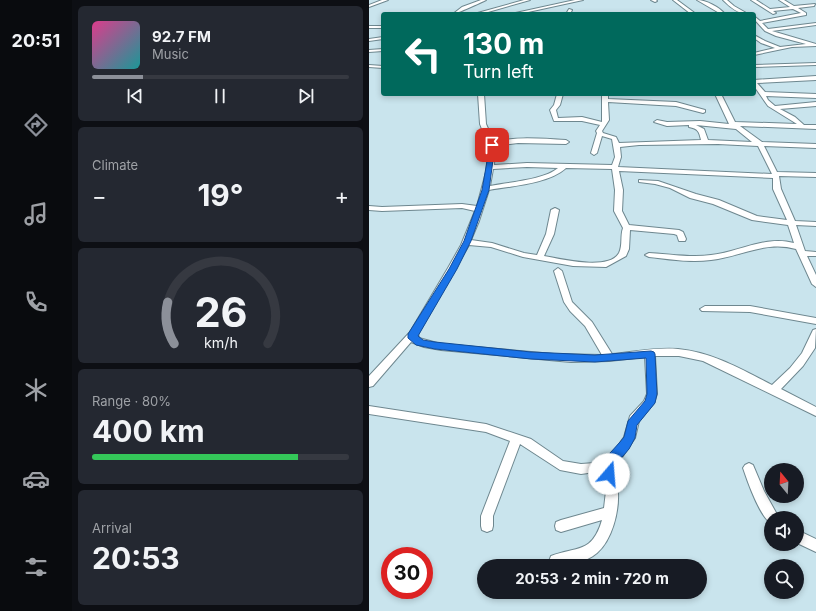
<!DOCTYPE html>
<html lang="en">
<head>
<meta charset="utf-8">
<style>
	body { margin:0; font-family:Inter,sans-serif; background:#242831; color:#f1f3f6; height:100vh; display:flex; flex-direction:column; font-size:15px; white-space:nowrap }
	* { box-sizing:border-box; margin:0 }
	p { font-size:13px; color:#9ea1a6 }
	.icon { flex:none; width:22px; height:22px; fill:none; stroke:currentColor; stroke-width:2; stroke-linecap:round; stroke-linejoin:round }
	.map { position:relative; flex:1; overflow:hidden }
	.panel { display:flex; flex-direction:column; gap:6px; padding:6px; background:#0d0f14; width:297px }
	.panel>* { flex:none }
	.banner { position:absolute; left:12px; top:12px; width:375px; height:84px; border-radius:4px; box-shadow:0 2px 6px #0003; background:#00695c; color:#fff; overflow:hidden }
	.needle { width:26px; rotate:342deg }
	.buttons { position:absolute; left:395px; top:463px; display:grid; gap:8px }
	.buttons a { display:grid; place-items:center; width:40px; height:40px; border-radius:50%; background:#171b24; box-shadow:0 2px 6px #0003; font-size:20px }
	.speed { position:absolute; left:12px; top:547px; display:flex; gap:8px; font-size:20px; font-weight:700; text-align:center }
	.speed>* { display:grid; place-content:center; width:52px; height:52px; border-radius:50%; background:#171b24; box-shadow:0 2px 6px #0003; line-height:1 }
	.speed .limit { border:6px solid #d22; background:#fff; color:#111 }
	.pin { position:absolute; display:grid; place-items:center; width:34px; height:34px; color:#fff; margin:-17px; border-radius:8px; box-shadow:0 2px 6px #0006 }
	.me { position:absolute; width:44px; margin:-22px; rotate:18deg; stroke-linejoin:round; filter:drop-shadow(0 0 3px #0008) }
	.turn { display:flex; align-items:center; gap:14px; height:84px; padding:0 16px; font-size:18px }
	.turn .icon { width:52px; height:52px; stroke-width:2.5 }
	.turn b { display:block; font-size:28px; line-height:34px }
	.big { font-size:30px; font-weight:700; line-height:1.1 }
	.panel .tile { flex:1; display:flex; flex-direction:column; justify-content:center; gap:6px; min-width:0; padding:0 14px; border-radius:6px; background:#242831 }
	.panel .dial { align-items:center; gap:0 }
	.dial svg { height:104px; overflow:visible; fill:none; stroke:#363941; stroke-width:7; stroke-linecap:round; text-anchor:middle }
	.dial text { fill:#f1f3f6; stroke:none }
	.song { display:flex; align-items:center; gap:12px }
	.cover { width:48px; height:48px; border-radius:6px; background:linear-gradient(135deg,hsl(330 70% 55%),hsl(180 70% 35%)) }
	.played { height:4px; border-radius:2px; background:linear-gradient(90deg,#8c9099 20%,#363941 20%) }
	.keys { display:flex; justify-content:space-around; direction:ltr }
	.heat { display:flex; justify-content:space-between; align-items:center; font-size:22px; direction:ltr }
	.charge { height:6px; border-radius:3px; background:linear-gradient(90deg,#34c759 80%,#363941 0) }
	.trip { position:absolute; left:108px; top:559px; width:230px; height:40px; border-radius:20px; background:#171b24; box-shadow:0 2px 6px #0003; font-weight:700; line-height:40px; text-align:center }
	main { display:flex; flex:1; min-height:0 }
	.tabs { display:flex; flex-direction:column; width:72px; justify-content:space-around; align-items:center; background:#090b0e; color:#9ea1a6 }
	.tabs .icon { width:28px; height:28px }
	.tabs .current { color:#8c9099 }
	.tabs b { font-size:18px; color:#f1f3f6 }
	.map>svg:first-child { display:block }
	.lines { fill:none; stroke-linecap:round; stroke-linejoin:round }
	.minor-casing { stroke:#6e878f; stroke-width:2 }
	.minor { fill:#fff; fill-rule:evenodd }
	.route { fill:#1a73e8; stroke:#114b97 }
</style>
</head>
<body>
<main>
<nav class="tabs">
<b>20:51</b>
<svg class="icon current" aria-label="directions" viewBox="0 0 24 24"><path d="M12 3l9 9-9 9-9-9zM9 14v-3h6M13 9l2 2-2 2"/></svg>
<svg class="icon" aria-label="music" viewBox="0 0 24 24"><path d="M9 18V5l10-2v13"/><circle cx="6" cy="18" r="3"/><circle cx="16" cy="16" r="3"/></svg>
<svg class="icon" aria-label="phone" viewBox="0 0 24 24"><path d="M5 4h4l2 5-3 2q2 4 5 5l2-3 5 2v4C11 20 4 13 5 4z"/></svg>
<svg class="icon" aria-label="climate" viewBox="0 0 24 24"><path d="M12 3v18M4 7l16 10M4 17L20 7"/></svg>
<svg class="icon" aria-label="car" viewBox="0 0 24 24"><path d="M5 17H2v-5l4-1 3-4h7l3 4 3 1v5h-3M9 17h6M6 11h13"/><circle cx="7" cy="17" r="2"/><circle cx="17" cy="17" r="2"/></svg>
<svg class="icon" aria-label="filters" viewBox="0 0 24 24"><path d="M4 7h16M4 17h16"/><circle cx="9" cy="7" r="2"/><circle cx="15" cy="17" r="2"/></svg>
</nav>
<section class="panel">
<div class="tile">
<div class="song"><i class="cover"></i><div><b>92.7 FM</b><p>Music</p></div></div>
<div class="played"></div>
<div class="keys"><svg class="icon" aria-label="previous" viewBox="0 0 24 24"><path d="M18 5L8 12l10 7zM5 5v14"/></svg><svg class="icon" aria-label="pause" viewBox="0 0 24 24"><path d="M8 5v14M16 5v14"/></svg><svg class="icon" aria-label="next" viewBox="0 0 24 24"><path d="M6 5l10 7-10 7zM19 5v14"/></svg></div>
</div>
<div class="tile"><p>Climate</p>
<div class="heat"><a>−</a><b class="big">19°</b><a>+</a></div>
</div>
<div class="tile dial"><svg viewBox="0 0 100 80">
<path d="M14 69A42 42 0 1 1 86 69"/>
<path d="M14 69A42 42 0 0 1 9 37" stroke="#8c9099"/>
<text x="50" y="56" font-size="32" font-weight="700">26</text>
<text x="50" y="72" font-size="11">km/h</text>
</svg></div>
<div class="tile"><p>Range · 80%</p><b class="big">400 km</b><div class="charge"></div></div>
<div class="tile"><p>Arrival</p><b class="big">20:53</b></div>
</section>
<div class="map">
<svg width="447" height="611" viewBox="0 0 447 611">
	<rect width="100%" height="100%" fill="#c9e4ed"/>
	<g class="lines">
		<defs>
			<path id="minor" d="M 13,0 L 19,0 L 0,7 L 0,5 Z
				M 112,0 L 117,0 C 113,2 87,14 84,14 L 93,7 Z
				M 155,0 L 161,0 L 112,14 L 105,14 Z
				M 206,0 L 214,0 L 150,14 L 142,14 Z
				M 282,0 L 287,0 L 288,1 L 286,2 Z
				M 304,0 L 308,0 L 327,14 L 322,14 Z
				M 328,0 C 337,0 350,7 356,14 L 352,14 Z
				M 354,0 L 358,0 L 365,6 L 379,14 C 369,14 361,7 354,0 Z
				M 382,0 L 387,0 L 401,9 L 421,7 L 410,0 L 415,0 L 425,6 L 446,4 L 445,6 L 429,8 L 437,13 L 437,15 L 393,23 L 399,29 L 447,23 L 447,25 L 403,31 L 447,44 L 447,46 L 423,47 L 385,55 L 385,53 L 406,48 L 392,43 L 385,38 L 385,35 L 396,41 L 411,47 L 437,44 L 407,36 L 396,31 L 385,19 L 385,16 L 391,21 L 432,13 L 424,9 L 404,11 L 407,13 L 404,14 Z
				M 200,9 L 203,10 L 201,14 L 197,14 Z
				M 0,26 L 13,26 L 14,28 L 0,28 Z
				M 14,37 L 14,39 L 0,41 L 0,39 Z
				M 14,49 L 14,51 L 0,52 L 0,50 Z
				M 447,63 L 447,65 L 385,67 L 385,65 Z
				M 0,65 L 14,66 L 14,68 L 0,67 Z
				M 447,76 L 447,80 L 388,83 L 396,92 L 447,94 L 447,98 L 397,96 L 399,100 L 406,106 L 447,102 L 447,106 L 411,109 L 426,117 L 435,125 L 447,125 L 447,129 L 371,126 L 393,142 L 447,144 L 447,148 L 395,146 L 408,172 L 447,173 L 447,177 L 410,176 L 412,189 L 426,221 L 447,222 L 447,226 L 427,225 L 436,251 L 447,252 L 447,256 L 438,256 L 447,275 L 447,287 L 443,284 L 427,249 C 397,240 371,257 342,260 C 321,263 300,259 280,257 L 276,255 L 280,253 C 301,254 322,258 342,255 C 370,252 397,235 425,243 L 419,225 L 383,220 L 344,204 L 321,198 L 301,188 L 286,184 L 270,182 L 270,180 L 289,181 L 327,194 L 350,200 L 388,216 L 418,220 L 404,189 L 404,178 L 250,171 L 254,190 L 253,211 L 260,225 L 310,230 L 314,232 L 317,239 L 316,241 L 310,241 L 308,235 L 305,234 L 261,230 L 260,249 L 257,256 L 237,267 L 204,266 L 154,257 L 122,247 L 100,245 L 49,334 L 50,338 L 72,344 L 185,354 L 233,355 L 216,326 L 201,311 L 195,302 L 185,271 L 189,268 L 193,271 L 203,302 L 223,322 L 243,354 C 265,352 287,347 309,349 C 343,352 374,370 403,385 L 421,368 L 433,353 L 444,330 L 447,329 L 446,348 L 434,366 L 412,389 L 447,407 L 447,416 L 334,361 L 310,356 L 286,356 L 288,394 L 285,403 L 270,421 L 266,438 L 254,456 L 244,465 C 246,474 249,483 249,493 C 250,512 243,540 228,553 C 216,563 198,566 184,566 L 180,561 L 182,556 C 208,546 223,554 233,520 L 192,532 L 187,530 L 186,526 L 187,522 L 192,520 L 235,508 L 237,491 L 233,471 L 212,474 L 191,470 L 151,444 L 124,516 L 124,526 L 123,530 L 118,532 L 113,530 L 112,526 L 112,516 L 141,441 L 117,432 L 0,414 L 0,406 L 117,424 L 162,439 L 194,461 L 212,464 L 226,463 L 232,461 L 246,450 L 255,437 L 261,416 L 275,401 L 278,394 L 276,357 L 240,361 L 202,362 L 72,350 L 55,347 L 42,342 L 4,386 L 0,387 L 0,376 L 41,332 L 79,268 L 92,245 L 106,211 L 93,208 L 13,211 L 0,210 L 0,206 L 13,207 L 93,204 L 108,206 L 117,172 L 120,147 L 111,124 L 109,94 L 115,94 L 117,124 L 125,142 C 148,136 174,139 197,140 L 200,142 L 197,144 L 149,143 L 126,146 L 125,165 L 158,163 L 243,165 L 246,157 L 243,139 L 233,136 L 228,153 L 225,155 L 222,153 L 228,133 L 227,131 L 231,125 L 213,121 L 185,121 L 181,110 L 185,105 L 188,94 L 194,94 L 191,105 L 187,110 L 189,118 L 213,117 L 233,122 L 233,94 L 239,94 L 239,99 L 307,102 L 336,110 L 336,112 L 334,113 L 307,106 L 239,102 L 240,120 L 233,131 L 234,133 L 247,137 L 250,143 L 332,140 C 330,131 329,129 320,127 L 320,125 L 298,126 L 285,122 L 288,120 L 298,122 L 331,121 L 360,124 L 346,94 L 352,94 L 366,122 L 428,124 L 399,106 L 385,86 L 385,80 ZM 327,125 L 367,129 L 383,142 L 339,140 L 335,129 ZM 349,144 L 389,146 L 403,174 L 249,167 L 252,157 L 251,147 L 270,145 ZM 158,167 L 189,168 C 175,180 140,182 121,186 L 124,169 ZM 197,168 L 243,169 L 246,190 L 245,211 L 254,228 C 251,236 254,245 250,253 C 240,271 192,259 175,256 L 185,234 L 190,210 L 186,208 L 182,210 L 177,234 L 168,255 L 155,253 L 123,243 L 102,240 L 110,221 L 120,190 C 143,186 179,184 197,168 Z
				M 336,306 L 381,306 L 447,318 L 447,324 L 381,312 L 333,311 L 331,309 Z
				M 380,463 L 384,465 L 395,491 L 410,518 L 402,518 L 402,523 C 391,517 378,480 374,468 L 376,465 Z
				M 428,530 L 447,539 L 447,552 L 428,543 Z"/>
		</defs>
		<!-- minor casing -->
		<use href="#minor" class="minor-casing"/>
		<!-- minor -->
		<use href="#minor" class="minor"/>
	</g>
	<!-- route -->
	<path class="route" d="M 121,144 L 126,145 L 120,190 L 102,241 L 88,269 L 49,336 L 54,340 L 66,342 L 162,352 L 226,355 L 282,351 L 285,352 L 286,354 L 288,394 L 286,403 L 268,425 L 266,438 L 260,449 L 254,456 L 244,465 L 246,474 L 244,478 L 240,479 L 235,478 L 232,463 L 251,442 L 255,437 L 259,421 L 276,401 L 278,394 L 277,358 L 226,362 L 162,359 L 66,349 L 47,345 L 39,338 L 39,334 L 80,269 L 95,241 L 113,190 Z"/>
</svg>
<div class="buttons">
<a><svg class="needle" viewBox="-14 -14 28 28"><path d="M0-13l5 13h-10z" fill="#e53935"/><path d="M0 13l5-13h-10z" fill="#9ea1a6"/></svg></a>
<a><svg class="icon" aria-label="sound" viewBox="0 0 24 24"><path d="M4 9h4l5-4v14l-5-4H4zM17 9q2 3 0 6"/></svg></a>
<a><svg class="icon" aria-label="search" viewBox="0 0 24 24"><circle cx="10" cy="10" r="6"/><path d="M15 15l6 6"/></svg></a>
</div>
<div class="speed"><div class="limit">30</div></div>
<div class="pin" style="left:123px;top:145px;background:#d93025"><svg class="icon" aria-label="arrive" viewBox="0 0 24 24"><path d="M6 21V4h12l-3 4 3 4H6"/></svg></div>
<svg class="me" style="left:240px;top:474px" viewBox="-20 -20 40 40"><circle r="19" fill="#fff"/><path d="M0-13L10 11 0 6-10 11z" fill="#1a73e8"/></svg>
<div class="trip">20:53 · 2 min · 720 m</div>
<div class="banner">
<div class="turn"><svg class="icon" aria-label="left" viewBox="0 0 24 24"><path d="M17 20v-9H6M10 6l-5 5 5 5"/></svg><div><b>130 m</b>Turn left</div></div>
</div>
</div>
</main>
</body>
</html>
